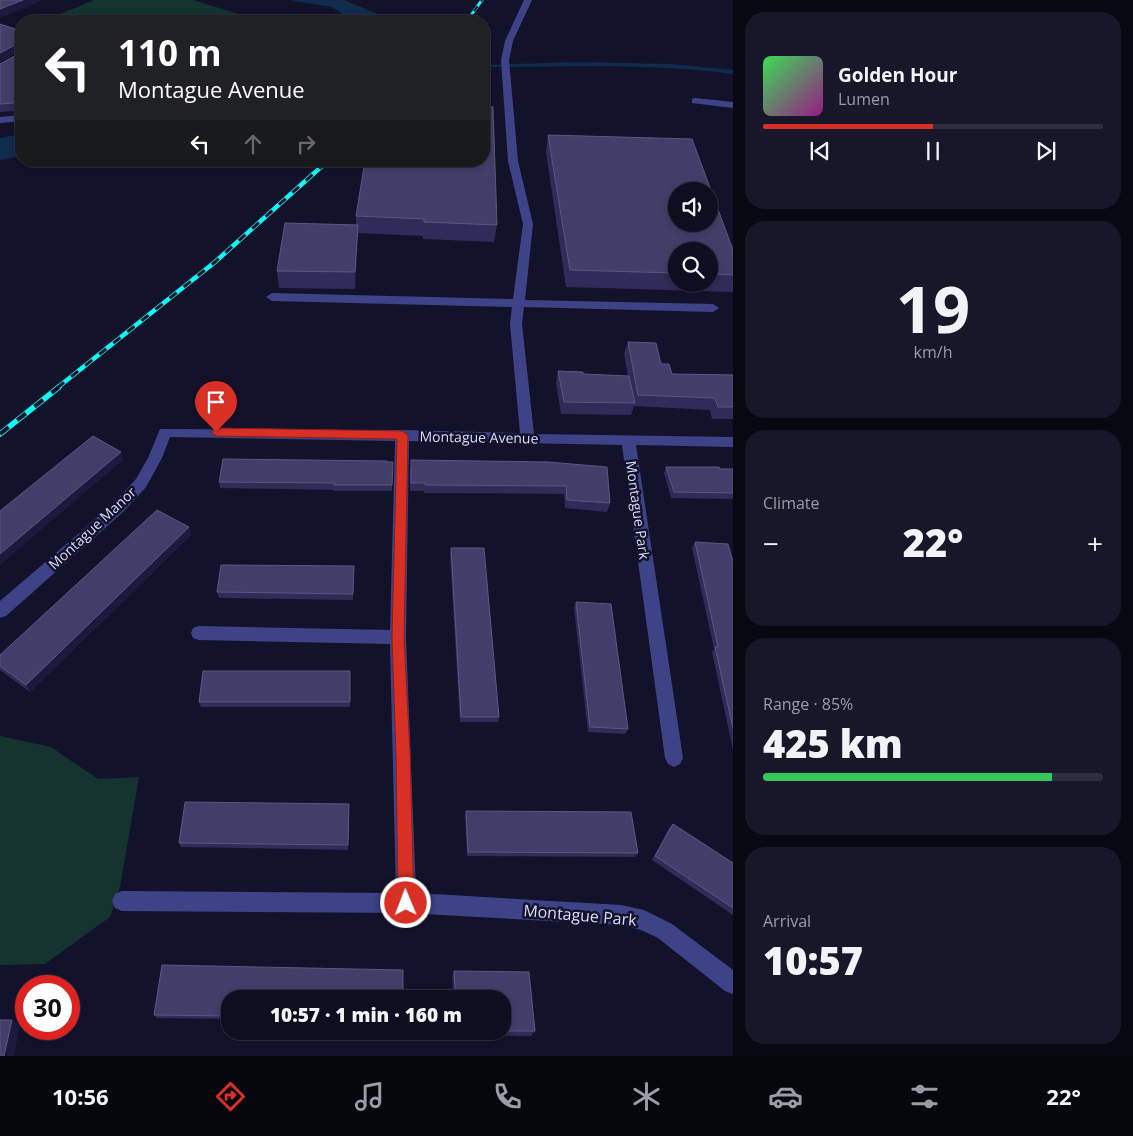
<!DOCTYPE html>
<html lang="en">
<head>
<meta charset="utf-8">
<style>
	body { margin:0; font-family:"Open Sans",sans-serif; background:#171729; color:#f1f3f6; height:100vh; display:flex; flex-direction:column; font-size:19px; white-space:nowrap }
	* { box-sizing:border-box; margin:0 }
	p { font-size:16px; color:#9b9ca5 }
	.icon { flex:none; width:28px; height:28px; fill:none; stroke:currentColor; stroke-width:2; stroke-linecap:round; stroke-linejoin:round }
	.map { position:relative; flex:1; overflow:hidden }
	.details { display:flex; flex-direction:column; gap:12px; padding:12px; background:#080812; width:400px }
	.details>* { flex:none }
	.top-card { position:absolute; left:15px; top:15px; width:475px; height:152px; border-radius:20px; box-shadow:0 2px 8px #0003,0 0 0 1px #2e2e3e; background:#202124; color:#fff; overflow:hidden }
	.fabs { position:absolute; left:668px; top:182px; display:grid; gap:10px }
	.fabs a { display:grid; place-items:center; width:50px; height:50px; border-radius:50%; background:#0e0e20; box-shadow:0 2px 8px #0003,0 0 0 1px #2e2e3e; font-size:25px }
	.speed { position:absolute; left:15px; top:975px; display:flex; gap:10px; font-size:25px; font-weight:700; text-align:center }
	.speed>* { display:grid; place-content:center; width:65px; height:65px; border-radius:50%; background:#0e0e20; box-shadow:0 2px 8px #0003,0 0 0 1px #2e2e3e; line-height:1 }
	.speed .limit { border:8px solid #d22; background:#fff; color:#111 }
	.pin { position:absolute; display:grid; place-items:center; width:42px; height:42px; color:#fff; margin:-51px -21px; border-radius:50% 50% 50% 0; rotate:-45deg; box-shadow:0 0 5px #0007 }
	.pin .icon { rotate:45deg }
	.me { position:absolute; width:55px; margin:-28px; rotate:359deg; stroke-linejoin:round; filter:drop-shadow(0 0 4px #0008) }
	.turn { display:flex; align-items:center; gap:18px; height:105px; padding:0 20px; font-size:22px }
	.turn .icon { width:65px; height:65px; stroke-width:2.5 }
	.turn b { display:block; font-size:35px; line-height:42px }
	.lanes { display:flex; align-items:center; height:48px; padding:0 20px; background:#0003; justify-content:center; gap:25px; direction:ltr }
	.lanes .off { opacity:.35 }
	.big { font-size:38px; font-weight:800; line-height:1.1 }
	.details .tile { flex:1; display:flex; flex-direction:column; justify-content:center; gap:8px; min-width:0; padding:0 18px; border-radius:20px; background:#171729 }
	.details .dial { align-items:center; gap:0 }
	.dial b { font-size:65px; line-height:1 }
	.song { display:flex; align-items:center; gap:15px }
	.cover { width:60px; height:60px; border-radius:8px; background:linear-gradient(135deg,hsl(130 70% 55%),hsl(310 70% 35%)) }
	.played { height:5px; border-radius:2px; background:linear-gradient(90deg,#d93025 50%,#2e2e3e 50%) }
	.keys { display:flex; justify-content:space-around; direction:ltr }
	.heat { display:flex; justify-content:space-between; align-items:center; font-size:28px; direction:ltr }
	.charge { height:8px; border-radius:4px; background:linear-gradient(90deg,#34c759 85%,#2e2e3e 0) }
	.trip { position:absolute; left:221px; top:990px; width:290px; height:50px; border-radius:20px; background:#0e0e20; box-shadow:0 2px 8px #0003,0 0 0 1px #2e2e3e; font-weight:800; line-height:50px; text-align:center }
	.tabs { display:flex; height:80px; justify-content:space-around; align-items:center; background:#06060d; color:#9b9ca5 }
	.tabs .icon { width:35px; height:35px }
	.tabs .current { color:#d93025 }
	.tabs b { font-size:22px; color:#f1f3f6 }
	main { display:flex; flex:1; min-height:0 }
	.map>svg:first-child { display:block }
	.green { fill:#153430 }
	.water { fill:#0f2c4d }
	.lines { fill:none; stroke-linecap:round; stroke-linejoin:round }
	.stream { fill:#0f2c4d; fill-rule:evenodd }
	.minor { fill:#3e4388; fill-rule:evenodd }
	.rail-far2-casing { stroke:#0ef8f6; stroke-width:3 }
	.rail-far1-casing { stroke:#0ef8f6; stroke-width:4.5 }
	.rail-casing { stroke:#0ef8f6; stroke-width:5.5 }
	.rail-far2 { stroke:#13122b; stroke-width:2; stroke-dasharray:6; stroke-linecap:butt }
	.rail-far1 { stroke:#13122b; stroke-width:3; stroke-dasharray:9; stroke-linecap:butt }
	.rail { stroke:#13122b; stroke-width:4; stroke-dasharray:11; stroke-linecap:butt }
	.wall { fill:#302b58; fill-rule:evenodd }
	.shaded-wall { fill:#1d193e }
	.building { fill:#433e69; stroke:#5b5781; fill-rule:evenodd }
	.route { fill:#d93025; stroke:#8d1f18 }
	.labels { text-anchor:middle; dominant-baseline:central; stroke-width:5; stroke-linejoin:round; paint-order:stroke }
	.street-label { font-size:14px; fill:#dddcfe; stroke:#13122b }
	.near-street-label { font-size:16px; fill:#dddcfe; stroke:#13122b }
</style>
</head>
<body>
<main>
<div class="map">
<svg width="733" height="1056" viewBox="0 0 733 1056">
	<rect width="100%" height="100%" fill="#13122b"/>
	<!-- green -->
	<path class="green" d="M 94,0 L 193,0 L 262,21 L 44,21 Z
		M 0,736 L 51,747 L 98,779 L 139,777 L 120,887 L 110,917 L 45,964 L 0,965 Z"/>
	<!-- water -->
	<path class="water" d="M 288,0 L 344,0 L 395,21 L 353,21 L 332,7 Z
		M 21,134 L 21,156 L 0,160 L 0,138 Z"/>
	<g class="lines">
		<!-- stream -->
		<path class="stream" d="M 577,62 L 671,64 L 733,70 L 733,74 C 649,63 568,67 484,67 L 484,65 Z"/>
		<!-- minor -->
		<path class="minor" d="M 524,0 L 532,0 L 513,41 L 509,60 L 518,161 L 533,224 L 525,300 L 713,304 L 719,308 L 713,312 L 524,307 L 522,324 L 534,434 L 733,437 L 733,447 L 636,445 L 683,758 L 680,764 L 674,767 L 668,764 L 665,758 L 622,445 L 409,441 L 406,637 L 416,893 L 621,905 L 644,910 L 672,924 L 733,970 L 733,994 L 725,991 L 658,938 L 641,930 L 621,925 L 406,913 L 122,911 L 115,908 L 112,901 L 115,894 L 122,891 L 396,893 L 390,644 L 199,640 L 193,638 L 191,633 L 193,628 L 199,626 L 390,630 L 395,441 L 170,437 L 162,458 L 146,487 L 123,512 L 6,616 L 0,618 L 0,601 L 113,504 L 136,479 L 148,458 L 160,429 L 402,430 L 520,433 L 510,324 L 512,307 L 272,301 L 266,297 L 272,293 L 513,299 L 523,224 L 508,161 L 501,60 L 505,41 Z
			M 695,98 L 733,102 L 733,108 L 692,103 L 692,99 Z
			M 21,115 L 21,121 L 0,123 L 0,117 Z"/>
		<defs>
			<path id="rail-far2" d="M 467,21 L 482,0
				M 320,168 L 328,161"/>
			<path id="rail-far1" d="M 57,388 L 215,262 L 321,167"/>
			<path id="rail" d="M 0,434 L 59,387"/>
		</defs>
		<!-- rail-far2 casing -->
		<use href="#rail-far2" class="rail-far2-casing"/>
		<!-- rail-far1 casing -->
		<use href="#rail-far1" class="rail-far1-casing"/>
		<!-- rail casing -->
		<use href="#rail" class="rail-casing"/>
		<!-- rail-far2 -->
		<use href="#rail-far2" class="rail-far2"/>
		<!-- rail-far1 -->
		<use href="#rail-far1" class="rail-far1"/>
		<!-- rail -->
		<use href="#rail" class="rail"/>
	</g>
	<!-- wall -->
	<path class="wall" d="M 0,24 L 21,31 L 21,110 L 15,111 L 0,112 L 0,64 L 20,53 L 17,52 L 0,62 Z
		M 548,135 L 733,250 L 733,292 L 566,287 L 546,152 ZM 676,251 L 709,251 L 709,284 L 676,284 Z
		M 365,161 L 497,225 L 494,242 L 423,239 L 423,236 L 358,233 L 355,289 L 279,288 L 277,271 L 356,225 L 356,216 Z
		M 628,342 L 661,364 L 672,374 L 733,375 L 733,419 L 712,419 L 710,410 L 634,406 L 631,415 L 561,414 L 556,383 L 558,371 L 583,374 L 628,376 L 624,354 Z
		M 387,462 L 393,462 L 392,491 L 334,491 L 334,490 L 220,488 L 219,482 Z
		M 548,462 L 610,503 L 607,512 L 565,508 L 564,494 L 424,493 L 424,491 L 410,491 L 410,469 Z
		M 666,467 L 733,469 L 733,499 L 671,498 L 664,473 Z
		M 189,527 L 191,535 L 30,692 L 0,670 L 0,655 Z
		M 695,542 L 733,562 L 733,750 L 712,652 L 714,649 L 692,548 Z
		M 451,548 L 499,717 L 498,722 L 460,722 L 450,554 Z
		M 354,566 L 353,600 L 219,598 L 217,592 Z
		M 576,602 L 628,729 L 625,734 L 588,732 L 574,608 Z
		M 350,671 L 350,707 L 201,707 L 199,702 Z
		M 349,809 L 348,850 L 181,847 L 179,843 Z
		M 466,811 L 638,853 L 635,857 L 467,856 L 465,816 Z
		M 673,824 L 733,863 L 733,915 L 652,860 L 669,828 Z
		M 454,971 L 529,972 L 535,1031 L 531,1036 L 455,1035 L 455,1031 L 502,1031 L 502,999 L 454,999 L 452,977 Z
		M 230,999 L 230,1019 L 157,1018 L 154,1015 Z"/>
	<!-- shaded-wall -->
	<path class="shaded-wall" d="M 23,0 L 43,0 L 0,18 L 0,9 Z
		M 15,45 L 17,52 L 0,62 L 0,53 Z
		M 21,101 L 21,110 L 15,111 L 13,103 Z
		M 358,225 L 358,242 L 355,289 L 355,272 Z
		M 121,452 L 123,460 L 0,565 L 0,554 Z
		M 189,527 L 191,535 L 30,692 L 26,685 Z
		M 12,1020 L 20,1025 L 14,1056 L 4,1056 Z"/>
	<!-- building -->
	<path class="building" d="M 0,0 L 23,0 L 0,9 Z
		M 0,24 L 21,31 L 21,101 L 13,103 L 0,104 L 0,64 L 20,53 L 20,45 L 15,45 L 0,53 Z
		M 484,106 L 493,107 L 497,225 L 424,222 L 424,219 L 356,216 L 365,161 L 484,161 Z
		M 548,135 L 692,139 L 733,250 L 733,275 L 709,274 L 709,251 L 676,251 L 676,273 L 570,270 ZM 676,191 L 709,191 L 709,224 L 676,224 Z
		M 285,223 L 358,225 L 355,272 L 277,271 Z
		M 628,342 L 656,343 L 661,364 L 669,364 L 672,374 L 733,375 L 733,407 L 718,407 L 715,398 L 638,395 Z
		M 558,371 L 583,372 L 583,374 L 629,376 L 635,403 L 564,402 Z
		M 93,436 L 121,452 L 0,554 L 0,511 Z
		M 223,459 L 387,461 L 387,462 L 393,462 L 392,485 L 334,485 L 334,483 L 219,482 Z
		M 411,460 L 548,462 L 607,467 L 610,503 L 567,500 L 566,486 L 425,485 L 425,483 L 411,483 Z
		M 666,467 L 719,467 L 720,469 L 733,469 L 733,493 L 674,492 Z
		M 157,510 L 189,527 L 26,685 L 0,666 L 0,655 Z
		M 695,542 L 728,544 L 733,562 L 733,728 L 715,647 L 718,647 Z
		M 451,548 L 484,548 L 499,717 L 461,717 Z
		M 221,565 L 354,566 L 353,594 L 217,592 Z
		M 576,602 L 611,604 L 628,729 L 590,727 Z
		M 203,671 L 350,671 L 350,702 L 199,702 Z
		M 185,802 L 349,804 L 348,845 L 179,843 Z
		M 466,811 L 631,812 L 638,853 L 468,852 Z
		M 673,824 L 733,863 L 733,908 L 655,856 Z
		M 162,965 L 403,970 L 403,999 L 230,999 L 230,1016 L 154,1015 Z
		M 454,971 L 529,972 L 535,1031 L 502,1031 L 502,999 L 456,999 Z
		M 0,1020 L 12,1020 L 4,1056 L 0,1056 Z"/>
	<!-- route -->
	<path class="route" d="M 216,428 L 402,431 L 408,435 L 404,637 L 410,753 L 414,903 L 412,909 L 406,911 L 401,909 L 398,903 L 396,753 L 392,637 L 397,439 L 216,436 L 211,432 Z"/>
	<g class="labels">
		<!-- street labels -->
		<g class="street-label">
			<text transform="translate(479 437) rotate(1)">Montague Avenue</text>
			<text transform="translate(638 510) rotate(82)">Montague Park</text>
			<text transform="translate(92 528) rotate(-43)">Montague Manor</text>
		</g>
		<!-- near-street labels -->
		<g class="near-street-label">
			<text transform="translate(580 915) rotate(5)">Montague Park</text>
		</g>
	</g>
</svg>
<div class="fabs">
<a><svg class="icon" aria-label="sound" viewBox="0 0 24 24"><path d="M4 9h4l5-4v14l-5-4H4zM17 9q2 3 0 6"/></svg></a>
<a><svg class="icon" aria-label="search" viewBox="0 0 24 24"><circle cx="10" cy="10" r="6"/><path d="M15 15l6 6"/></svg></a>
</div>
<div class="speed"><div class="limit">30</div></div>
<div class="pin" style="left:216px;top:432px;background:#d93025"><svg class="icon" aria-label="arrive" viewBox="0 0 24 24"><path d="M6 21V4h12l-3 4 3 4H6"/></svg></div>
<svg class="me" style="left:406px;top:903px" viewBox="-20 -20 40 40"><circle r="17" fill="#d93025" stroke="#fff" stroke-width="3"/><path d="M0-11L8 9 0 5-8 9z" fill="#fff"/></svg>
<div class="trip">10:57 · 1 min · 160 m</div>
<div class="top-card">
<div class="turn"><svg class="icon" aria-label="left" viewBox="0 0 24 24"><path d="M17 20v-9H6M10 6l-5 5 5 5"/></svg><div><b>110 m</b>Montague Avenue</div></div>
<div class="lanes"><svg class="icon" aria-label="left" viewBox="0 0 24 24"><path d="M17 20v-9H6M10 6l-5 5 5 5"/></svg><svg class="icon off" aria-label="ahead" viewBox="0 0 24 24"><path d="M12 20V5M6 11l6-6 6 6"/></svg><svg class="icon off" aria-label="right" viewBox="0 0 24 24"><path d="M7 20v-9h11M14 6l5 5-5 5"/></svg></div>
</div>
</div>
<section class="details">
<div class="tile">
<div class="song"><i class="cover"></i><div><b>Golden Hour</b><p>Lumen</p></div></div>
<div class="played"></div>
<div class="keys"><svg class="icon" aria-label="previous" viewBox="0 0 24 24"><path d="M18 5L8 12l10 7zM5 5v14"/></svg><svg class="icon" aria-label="pause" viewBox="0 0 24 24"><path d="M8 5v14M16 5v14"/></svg><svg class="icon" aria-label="next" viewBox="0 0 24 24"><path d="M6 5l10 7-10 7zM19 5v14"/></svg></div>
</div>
<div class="tile dial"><b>19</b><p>km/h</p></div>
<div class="tile"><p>Climate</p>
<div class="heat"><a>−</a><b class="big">22°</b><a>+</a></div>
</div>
<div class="tile"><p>Range · 85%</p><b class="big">425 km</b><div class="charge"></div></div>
<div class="tile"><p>Arrival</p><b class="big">10:57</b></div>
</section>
</main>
<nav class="tabs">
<b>10:56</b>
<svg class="icon current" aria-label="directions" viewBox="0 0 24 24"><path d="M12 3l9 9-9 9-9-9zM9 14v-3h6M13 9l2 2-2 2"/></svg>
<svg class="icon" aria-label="music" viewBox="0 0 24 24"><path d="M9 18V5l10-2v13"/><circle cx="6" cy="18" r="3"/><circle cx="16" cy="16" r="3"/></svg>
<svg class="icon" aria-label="phone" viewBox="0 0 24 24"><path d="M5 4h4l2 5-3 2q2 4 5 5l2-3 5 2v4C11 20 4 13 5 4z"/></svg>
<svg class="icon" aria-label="climate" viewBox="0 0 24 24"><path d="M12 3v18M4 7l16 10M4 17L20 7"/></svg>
<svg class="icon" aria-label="car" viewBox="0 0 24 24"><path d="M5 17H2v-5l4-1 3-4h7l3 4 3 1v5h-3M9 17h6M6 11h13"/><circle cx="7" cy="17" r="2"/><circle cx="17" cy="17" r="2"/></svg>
<svg class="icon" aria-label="filters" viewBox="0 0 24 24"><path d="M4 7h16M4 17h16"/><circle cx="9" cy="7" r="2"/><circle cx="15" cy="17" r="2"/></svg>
<b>22°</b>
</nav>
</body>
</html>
